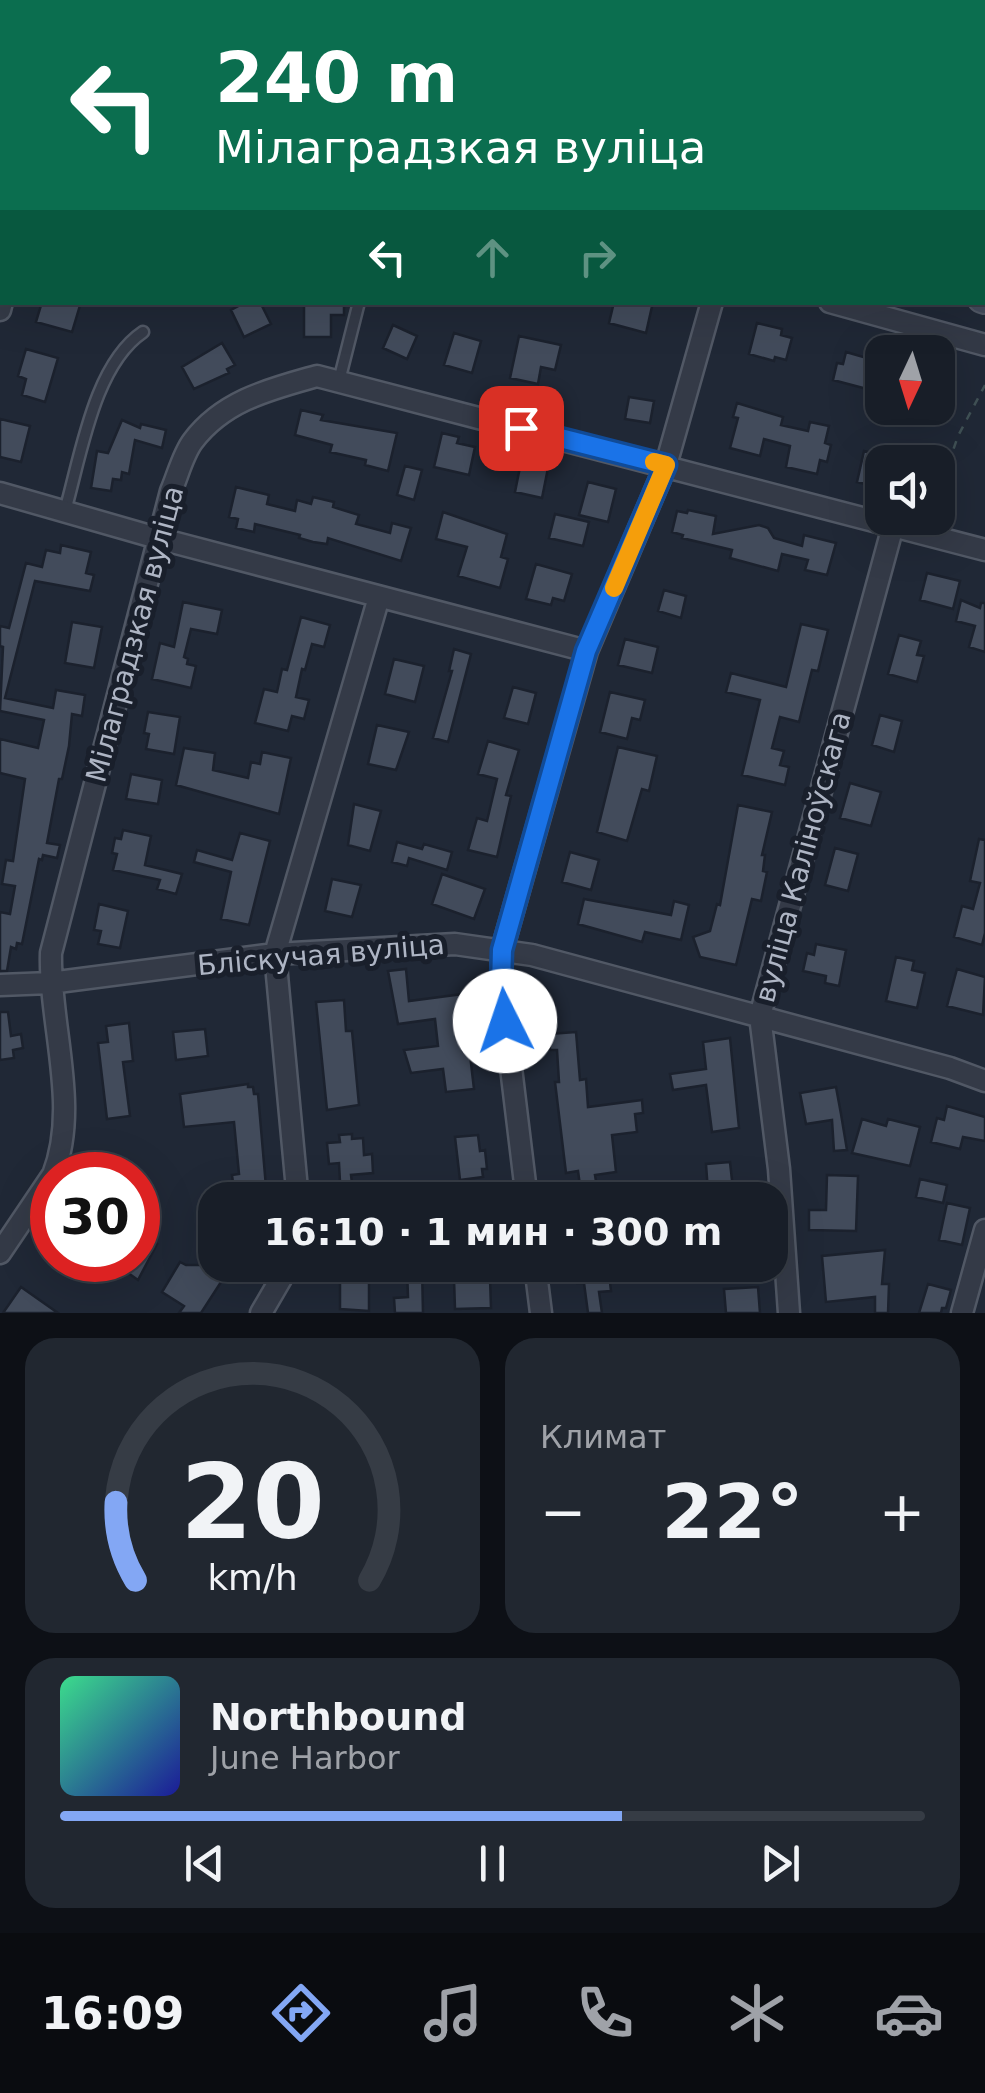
<!DOCTYPE html>
<html lang="ru">
<head>
<meta charset="utf-8">
<style>
	body { margin:0; font-family:"DejaVu Sans",sans-serif; background:#212730; color:#f1f3f6; height:100vh; display:flex; flex-direction:column; font-size:38px; white-space:nowrap }
	* { box-sizing:border-box; margin:0 }
	p { font-size:32px; color:#9fa2a8 }
	.icon { flex:none; width:55px; height:55px; fill:none; stroke:currentColor; stroke-width:2; stroke-linecap:round; stroke-linejoin:round }
	.map { position:relative; height:1313px; overflow:hidden }
	.sheet { display:flex; flex-direction:column; gap:25px; padding:25px; background:#0d1016; flex:1 }
	.sheet>* { flex:none }
	.guide { position:absolute; left:0px; top:0px; width:985px; height:305px; box-shadow:0 10px 40px #0002,0 0 0 2px #363c45; background:#0b6e4f; color:#fff; overflow:hidden }
	.needle { width:65px; rotate:184deg }
	.buttons { position:absolute; left:865px; top:335px; display:grid; gap:20px }
	.buttons a { display:grid; place-items:center; width:90px; height:90px; border-radius:20px; background:#181e28; box-shadow:0 10px 40px #0002,0 0 0 2px #363c45; font-size:50px }
	.speed { position:absolute; left:30px; top:1152px; display:flex; gap:20px; font-size:50px; font-weight:700; text-align:center }
	.speed>* { display:grid; place-content:center; width:130px; height:130px; border-radius:50%; background:#181e28; box-shadow:0 10px 40px #0002,0 0 0 2px #363c45; line-height:1 }
	.speed .limit { border:15px solid #d22; background:#fff; color:#111 }
	.pin { position:absolute; display:grid; place-items:center; width:85px; height:85px; color:#fff; margin:-42px; border-radius:20px; box-shadow:0 5px 15px #0006 }
	.me { position:absolute; width:110px; margin:-55px; rotate:356deg; stroke-linejoin:round; filter:drop-shadow(0 0 8px #0008) }
	.turn { display:flex; align-items:center; gap:35px; height:210px; padding:0 50px; font-size:45px }
	.turn .icon { width:130px; height:130px; stroke-width:2.5 }
	.turn b { display:block; font-size:70px; line-height:85px }
	.lanes { display:flex; align-items:center; height:95px; padding:0 50px; background:#0003; justify-content:center; gap:50px; direction:ltr }
	.lanes .off { opacity:.35 }
	.big { font-size:75px; font-weight:800; line-height:1.1 }
	.sheet .widget { flex:1; display:flex; flex-direction:column; justify-content:center; gap:15px; min-width:0; padding:0 35px; border-radius:30px; background:#212730 }
	.sheet .dial { align-items:center; gap:0 }
	.dial svg { height:260px; overflow:visible; fill:none; stroke:#363c45; stroke-width:7; stroke-linecap:round; text-anchor:middle }
	.dial text { fill:#f1f3f6; stroke:none }
	.song { display:flex; align-items:center; gap:30px }
	.cover { width:120px; height:120px; border-radius:15px; background:linear-gradient(135deg,hsl(150 70% 55%),hsl(240 70% 35%)) }
	.played { height:10px; border-radius:5px; background:linear-gradient(90deg,#83a7f4 65%,#363c45 65%) }
	.keys { display:flex; justify-content:space-around; direction:ltr }
	.heat { display:flex; justify-content:space-between; align-items:center; font-size:55px; direction:ltr }
	.sheet .tiles { flex:1; display:grid; gap:25px; grid-template-columns:1fr 1fr }
	.widget:last-child { grid-column:span 2 }
	.trip { position:absolute; left:198px; top:1182px; width:590px; height:100px; border-radius:30px; background:#181e28; box-shadow:0 10px 40px #0002,0 0 0 2px #363c45; font-weight:800; line-height:100px; text-align:center }
	.menu { display:flex; height:160px; justify-content:space-around; align-items:center; background:#0a0c10; color:#9fa2a8 }
	.menu .icon { width:70px; height:70px }
	.menu .selected { color:#83a7f4 }
	.menu b { font-size:45px; color:#f1f3f6 }
	.map>svg:first-child { display:block }
	.building { fill:#424b5b; stroke:#1b212d; stroke-width:2.5 }
	.lines { fill:none; stroke-linecap:round; stroke-linejoin:round }
	.lane-casing { stroke:#515865; stroke-width:15 }
	.street-casing { stroke:#515865; stroke-width:25 }
	.secondary-casing { stroke:#515865; stroke-width:32 }
	.path { stroke:#405155; stroke-width:2.5; stroke-dasharray:8 8; stroke-linecap:butt }
	.lane { stroke:#343a47; stroke-width:10 }
	.street { stroke:#343a47; stroke-width:20 }
	.secondary { stroke:#42495a; stroke-width:28 }
	.route-casing { stroke:#114b97; stroke-width:25 }
	.route { stroke:#1a73e8; stroke-width:18 }
	.slow { stroke:#f59e0b; stroke-width:18 }
	.labels { text-anchor:middle; dominant-baseline:central; stroke-width:10; stroke-linejoin:round; paint-order:stroke }
	.street-label { font-size:28px; fill:#aeb5c4; stroke:#191f2b }
</style>
</head>
<body>
<div class="map">
<svg width="985" height="1313" viewBox="0 0 985 1313">
	<rect width="100%" height="100%" fill="#202836"/>
	<!-- building -->
	<path class="building" d="M 42,302 L 81,302 L 72,332 L 36,322 Z
		M 246,302 L 260,302 L 271,324 L 244,337 L 231,310 Z
		M 304,302 L 344,302 L 344,315 L 331,315 L 331,337 L 304,337 Z
		M 614,302 L 653,302 L 646,333 L 609,323 Z
		M 757,323 L 782,329 L 781,335 L 792,338 L 786,360 L 775,357 L 774,361 L 749,354 Z
		M 393,325 L 417,336 L 407,359 L 383,348 Z
		M 454,333 L 481,341 L 472,373 L 444,365 Z
		M 519,336 L 561,345 L 555,370 L 541,367 L 538,384 L 510,378 Z
		M 222,343 L 235,365 L 227,369 L 229,373 L 194,389 L 182,367 Z
		M 26,349 L 58,358 L 45,402 L 22,395 L 26,379 L 18,376 Z
		M 846,352 L 874,360 L 867,389 L 833,380 L 837,363 L 843,364 Z
		M 629,397 L 654,401 L 650,423 L 625,419 Z
		M 737,403 L 783,417 L 781,425 L 808,431 L 810,422 L 829,426 L 825,443 L 831,445 L 827,462 L 820,460 L 817,474 L 786,467 L 790,446 L 764,439 L 760,456 L 730,448 L 738,418 L 733,417 Z
		M 301,410 L 323,415 L 321,420 L 397,433 L 388,471 L 365,465 L 366,460 L 330,452 L 332,445 L 295,435 Z
		M 0,419 L 30,426 L 21,462 L 0,457 Z
		M 122,420 L 140,428 L 141,424 L 166,430 L 162,448 L 135,440 L 129,474 L 122,472 L 121,480 L 113,479 L 111,491 L 91,488 L 97,451 L 108,453 Z
		M 442,433 L 459,437 L 457,443 L 475,447 L 469,475 L 434,467 Z
		M 864,451 L 882,455 L 882,488 L 857,482 Z
		M 521,462 L 548,468 L 542,498 L 515,492 Z
		M 405,466 L 422,470 L 414,500 L 397,495 Z
		M 588,482 L 616,489 L 608,522 L 579,515 Z
		M 236,487 L 269,495 L 267,504 L 295,511 L 297,500 L 311,504 L 313,497 L 334,502 L 333,507 L 359,515 L 356,524 L 390,533 L 392,523 L 411,528 L 401,561 L 328,538 L 327,544 L 313,542 L 299,538 L 300,535 L 255,524 L 254,532 L 236,528 L 238,519 L 229,517 Z
		M 688,510 L 716,516 L 713,534 L 759,525 L 768,528 L 774,538 L 802,546 L 804,535 L 836,543 L 827,575 L 805,570 L 808,560 L 782,554 L 778,571 L 730,558 L 732,550 L 682,538 L 683,535 L 672,532 L 677,511 L 687,513 Z
		M 443,512 L 507,534 L 501,557 L 508,559 L 500,588 L 458,576 L 467,547 L 436,539 Z
		M 555,514 L 589,522 L 583,546 L 549,538 Z
		M 61,545 L 91,552 L 86,573 L 94,575 L 90,591 L 35,581 L 5,698 L 53,708 L 56,690 L 85,695 L 82,716 L 72,714 L 69,746 L 62,779 L 59,779 L 47,843 L 60,845 L 57,858 L 43,855 L 42,860 L 39,859 L 22,944 L 17,943 L 16,949 L 11,947 L 7,971 L 0,971 L 0,912 L 10,914 L 15,886 L 2,884 L 6,860 L 13,861 L 25,779 L 0,773 L 0,739 L 38,748 L 44,720 L 0,711 L 3,647 L 0,646 L 0,626 L 9,628 L 26,563 L 42,567 L 46,550 L 60,553 Z
		M 536,564 L 572,574 L 564,601 L 553,598 L 551,605 L 526,599 Z
		M 927,573 L 960,581 L 953,609 L 920,600 Z
		M 664,590 L 686,596 L 681,618 L 658,611 Z
		M 961,600 L 980,608 L 981,603 L 985,603 L 985,652 L 969,647 L 975,626 L 956,621 Z
		M 183,602 L 222,610 L 217,634 L 191,629 L 184,657 L 188,659 L 187,664 L 196,666 L 191,688 L 152,679 L 160,643 L 174,647 Z
		M 301,617 L 330,625 L 324,647 L 312,644 L 305,670 L 302,669 L 296,697 L 309,700 L 304,719 L 292,716 L 288,731 L 255,723 L 264,689 L 277,692 L 282,669 L 287,670 Z
		M 72,622 L 102,627 L 94,668 L 65,663 Z
		M 801,624 L 828,630 L 818,671 L 812,670 L 799,722 L 780,717 L 772,748 L 784,751 L 780,765 L 789,767 L 785,785 L 742,775 L 760,700 L 726,692 L 731,673 L 786,687 Z
		M 899,635 L 921,641 L 917,655 L 924,656 L 917,682 L 888,674 Z
		M 625,639 L 658,647 L 652,673 L 618,665 Z
		M 454,649 L 471,654 L 448,742 L 433,738 L 452,671 L 449,671 Z
		M 394,659 L 424,666 L 415,702 L 385,694 Z
		M 513,687 L 536,693 L 528,724 L 504,718 Z
		M 610,692 L 645,700 L 640,720 L 632,718 L 627,739 L 600,732 Z
		M 148,712 L 180,717 L 174,754 L 146,749 L 149,734 L 144,733 Z
		M 880,715 L 902,721 L 894,752 L 872,745 Z
		M 377,725 L 409,732 L 396,770 L 368,764 Z
		M 488,741 L 519,750 L 506,795 L 511,796 L 497,857 L 468,850 L 477,818 L 487,821 L 497,779 L 478,774 Z
		M 618,747 L 657,756 L 649,791 L 642,789 L 627,841 L 597,832 Z
		M 184,748 L 215,753 L 213,770 L 248,778 L 251,762 L 260,764 L 262,752 L 291,758 L 279,814 L 176,785 Z
		M 131,774 L 162,780 L 158,804 L 126,799 Z
		M 850,783 L 881,792 L 871,826 L 840,818 Z
		M 354,804 L 381,811 L 370,851 L 348,845 Z
		M 738,805 L 772,812 L 762,855 L 765,855 L 763,871 L 767,872 L 761,901 L 752,899 L 736,965 L 700,957 L 693,937 L 710,931 L 717,904 L 720,905 Z
		M 123,830 L 151,836 L 145,865 L 182,874 L 176,894 L 157,889 L 160,880 L 113,870 L 117,854 L 112,853 L 115,838 L 121,839 Z
		M 240,833 L 270,841 L 249,925 L 221,919 L 231,872 L 194,862 L 197,850 L 232,860 Z
		M 979,839 L 985,840 L 985,933 L 982,945 L 954,937 L 962,906 L 973,909 L 980,883 L 970,881 Z
		M 397,842 L 422,849 L 424,844 L 452,852 L 447,870 L 409,858 L 407,866 L 392,862 Z
		M 835,848 L 858,854 L 848,891 L 825,885 Z
		M 570,852 L 599,860 L 591,890 L 562,882 Z
		M 442,874 L 485,889 L 474,919 L 432,904 Z
		M 332,879 L 361,885 L 352,917 L 325,911 Z
		M 584,899 L 671,915 L 674,901 L 689,905 L 681,940 L 645,932 L 642,942 L 578,924 Z
		M 99,904 L 128,911 L 120,948 L 98,944 L 101,931 L 94,930 Z
		M 816,944 L 846,950 L 839,986 L 825,983 L 826,976 L 803,971 L 807,953 L 814,955 Z
		M 896,957 L 914,961 L 912,970 L 925,973 L 917,1008 L 886,1001 Z
		M 406,969 L 409,1001 L 463,994 L 474,1089 L 446,1092 L 443,1069 L 411,1073 L 404,1050 L 438,1046 L 435,1019 L 398,1024 L 388,971 Z
		M 957,969 L 985,977 L 983,1015 L 947,1006 Z
		M 344,1000 L 346,1031 L 352,1031 L 359,1105 L 327,1110 L 316,1002 Z
		M 0,1012 L 8,1012 L 11,1036 L 21,1034 L 23,1048 L 13,1050 L 14,1058 L 0,1060 Z
		M 129,1023 L 133,1061 L 123,1062 L 130,1116 L 107,1119 L 98,1043 L 108,1042 L 106,1026 Z
		M 205,1029 L 208,1056 L 176,1060 L 173,1032 Z
		M 576,1032 L 580,1080 L 586,1079 L 588,1107 L 642,1100 L 643,1113 L 635,1114 L 637,1132 L 612,1135 L 616,1172 L 595,1175 L 599,1200 L 582,1200 L 578,1171 L 566,1173 L 555,1082 L 559,1082 L 557,1050 L 550,1050 L 549,1034 Z
		M 730,1038 L 739,1128 L 712,1132 L 706,1085 L 673,1090 L 670,1074 L 706,1069 L 703,1042 Z
		M 248,1084 L 248,1087 L 253,1087 L 254,1094 L 258,1094 L 266,1187 L 234,1191 L 232,1175 L 239,1174 L 234,1122 L 184,1127 L 180,1094 Z
		M 836,1087 L 841,1114 L 847,1150 L 834,1151 L 832,1120 L 806,1124 L 800,1093 Z
		M 947,1106 L 985,1117 L 985,1141 L 963,1137 L 960,1149 L 931,1142 L 937,1118 L 944,1120 Z
		M 862,1119 L 886,1126 L 888,1119 L 920,1127 L 910,1166 L 852,1153 Z
		M 352,1134 L 352,1139 L 363,1138 L 364,1155 L 372,1154 L 373,1173 L 351,1175 L 354,1200 L 341,1200 L 339,1163 L 329,1164 L 327,1143 L 340,1142 L 339,1135 Z
		M 478,1135 L 480,1151 L 485,1150 L 487,1169 L 482,1169 L 483,1177 L 460,1180 L 455,1137 Z
		M 730,1162 L 733,1189 L 708,1192 L 706,1164 Z
		M 827,1175 L 858,1176 L 856,1231 L 809,1230 L 809,1210 L 826,1210 Z
		M 920,1179 L 947,1185 L 943,1203 L 916,1197 Z
		M 947,1203 L 970,1208 L 962,1245 L 939,1240 Z
		M 138,1225 L 153,1234 L 150,1241 L 157,1244 L 138,1280 L 114,1263 L 106,1276 L 81,1260 L 138,1260 Z
		M 885,1250 L 882,1284 L 889,1284 L 888,1313 L 875,1313 L 875,1297 L 826,1302 L 822,1256 Z
		M 180,1262 L 186,1265 L 232,1265 L 201,1313 L 179,1313 L 184,1306 L 162,1292 Z
		M 340,1265 L 369,1265 L 369,1311 L 340,1309 Z
		M 608,1265 L 611,1291 L 599,1292 L 602,1313 L 588,1313 L 584,1283 L 577,1283 L 575,1267 Z
		M 422,1267 L 423,1313 L 395,1313 L 394,1298 L 408,1297 L 407,1268 Z
		M 490,1278 L 491,1308 L 455,1309 L 454,1279 Z
		M 928,1284 L 951,1290 L 946,1308 L 942,1308 L 941,1313 L 919,1313 Z
		M 21,1287 L 58,1313 L 3,1313 Z
		M 758,1287 L 760,1313 L 726,1313 L 724,1289 Z"/>
	<g class="lines">
		<defs>
			<path id="lane" d="M 339,381 L 359,302
				M 65,511 C 81,455 94,365 143,332"/>
			<path id="street" d="M 789,0 L 800,2
				M 392,2 L 507,0
				M 892,2 L 892,0
				M 982,48 L 985,48
				M 0,52 L 2,48
				M 830,302 L 985,345
				M 0,310 L 2,302
				M 0,493 L 157,538 L 587,651
				M 0,985 L 50,983 L 275,954 L 455,944 L 532,955 L 950,1068 L 985,1081
				M 53,1175 C 80,1106 49,1025 51,953 L 171,491 C 178,475 183,454 193,441 C 224,400 271,389 317,376 L 985,550
				M 298,1200 L 275,954 L 379,597
				M 527,1200 L 501,985 L 502,950 L 587,651 L 666,465 L 712,302
				M 0,1253 L 52,1176
				M 535,1265 L 541,1313
				M 261,1313 L 289,1265
				M 789,1313 L 779,1169 L 760,1016 L 893,526
				M 962,1313 L 985,1230"/>
			<path id="secondary" d="M 8,0 L 12,2
				M 181,0 L 181,2
				M 32,2 L 34,0
				M 982,298 L 985,299"/>
		</defs>
		<!-- lane casing -->
		<use href="#lane" class="lane-casing"/>
		<!-- street casing -->
		<use href="#street" class="street-casing"/>
		<!-- secondary casing -->
		<use href="#secondary" class="secondary-casing"/>
		<!-- path -->
		<path class="path" d="M 94,0 L 99,2
			M 982,268 L 985,269
			M 938,494 L 958,436 L 985,385"/>
		<!-- lane -->
		<use href="#lane" class="lane"/>
		<!-- street -->
		<use href="#street" class="street"/>
		<!-- secondary -->
		<use href="#secondary" class="secondary"/>
	</g>
	<g class="lines">
		<defs>
			<path id="route" d="M 505,1021 L 501,986 L 502,950 L 586,651 L 666,465 L 521,428"/>
		</defs>
		<!-- route casing -->
		<use href="#route" class="route-casing"/>
		<!-- route -->
		<use href="#route" class="route"/>
		<!-- slow -->
		<path class="slow" d="M 614,588 L 666,465 L 654,462"/>
	</g>
	<g class="labels">
		<!-- street labels -->
		<g class="street-label">
			<text transform="translate(135 634) rotate(-75)">Мілаградзкая вуліца</text>
			<text transform="translate(803 857) rotate(-75)">вуліца Каліноўскага</text>
			<text transform="translate(321 955) rotate(-5)">Бліскучая вуліца</text>
		</g>
	</g>
</svg>
<div class="buttons">
<a><svg class="needle" viewBox="-14 -14 28 28"><path d="M0-13l5 13h-10z" fill="#e53935"/><path d="M0 13l5-13h-10z" fill="#9fa2a8"/></svg></a>
<a><svg class="icon" aria-label="sound" viewBox="0 0 24 24"><path d="M4 9h4l5-4v14l-5-4H4zM17 9q2 3 0 6"/></svg></a>
</div>
<div class="speed"><div class="limit">30</div></div>
<div class="pin" style="left:521px;top:428px;background:#d93025"><svg class="icon" aria-label="arrive" viewBox="0 0 24 24"><path d="M6 21V4h12l-3 4 3 4H6"/></svg></div>
<svg class="me" style="left:505px;top:1021px" viewBox="-20 -20 40 40"><circle r="19" fill="#fff"/><path d="M0-13L10 11 0 6-10 11z" fill="#1a73e8"/></svg>
<div class="trip">16:10 · 1 мин · 300 m</div>
<div class="guide">
<div class="turn"><svg class="icon" aria-label="left" viewBox="0 0 24 24"><path d="M17 20v-9H6M10 6l-5 5 5 5"/></svg><div><b>240 m</b>Мілаградзкая вуліца</div></div>
<div class="lanes"><svg class="icon" aria-label="left" viewBox="0 0 24 24"><path d="M17 20v-9H6M10 6l-5 5 5 5"/></svg><svg class="icon off" aria-label="ahead" viewBox="0 0 24 24"><path d="M12 20V5M6 11l6-6 6 6"/></svg><svg class="icon off" aria-label="right" viewBox="0 0 24 24"><path d="M7 20v-9h11M14 6l5 5-5 5"/></svg></div>
</div>
</div>
<section class="sheet">
<div class="tiles">
<div class="widget dial"><svg viewBox="0 0 100 80">
<path d="M14 69A42 42 0 1 1 86 69"/>
<path d="M14 69A42 42 0 0 1 8 45" stroke="#83a7f4"/>
<text x="50" y="56" font-size="32" font-weight="700">20</text>
<text x="50" y="72" font-size="11">km/h</text>
</svg></div>
<div class="widget"><p>Климат</p>
<div class="heat"><a>−</a><b class="big">22°</b><a>+</a></div>
</div>
<div class="widget">
<div class="song"><i class="cover"></i><div><b>Northbound</b><p>June Harbor</p></div></div>
<div class="played"></div>
<div class="keys"><svg class="icon" aria-label="previous" viewBox="0 0 24 24"><path d="M18 5L8 12l10 7zM5 5v14"/></svg><svg class="icon" aria-label="pause" viewBox="0 0 24 24"><path d="M8 5v14M16 5v14"/></svg><svg class="icon" aria-label="next" viewBox="0 0 24 24"><path d="M6 5l10 7-10 7zM19 5v14"/></svg></div>
</div>
</div>
</section>
<nav class="menu">
<b>16:09</b>
<svg class="icon selected" aria-label="directions" viewBox="0 0 24 24"><path d="M12 3l9 9-9 9-9-9zM9 14v-3h6M13 9l2 2-2 2"/></svg>
<svg class="icon" aria-label="music" viewBox="0 0 24 24"><path d="M9 18V5l10-2v13"/><circle cx="6" cy="18" r="3"/><circle cx="16" cy="16" r="3"/></svg>
<svg class="icon" aria-label="phone" viewBox="0 0 24 24"><path d="M5 4h4l2 5-3 2q2 4 5 5l2-3 5 2v4C11 20 4 13 5 4z"/></svg>
<svg class="icon" aria-label="climate" viewBox="0 0 24 24"><path d="M12 3v18M4 7l16 10M4 17L20 7"/></svg>
<svg class="icon" aria-label="car" viewBox="0 0 24 24"><path d="M5 17H2v-5l4-1 3-4h7l3 4 3 1v5h-3M9 17h6M6 11h13"/><circle cx="7" cy="17" r="2"/><circle cx="17" cy="17" r="2"/></svg>
</nav>
</body>
</html>
